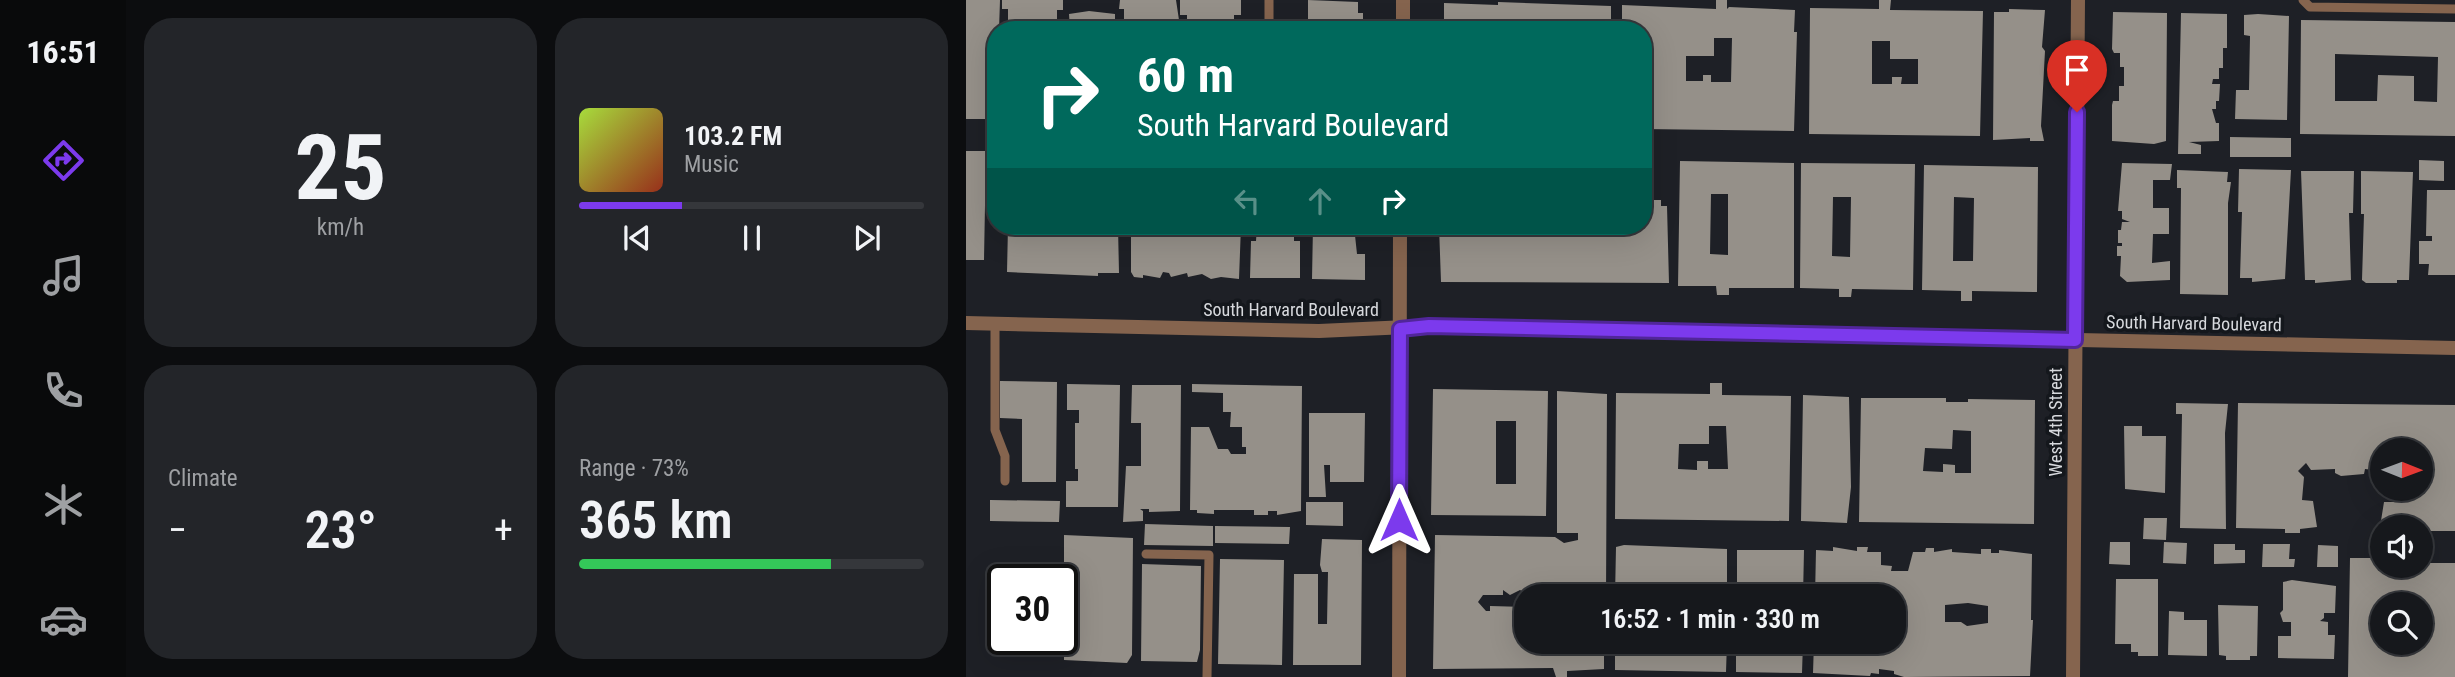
<!DOCTYPE html>
<html lang="en">
<head>
<meta charset="utf-8">
<style>
	body { margin:0; font-family:"Roboto Condensed",sans-serif; background:#232529; color:#f1f3f6; height:100vh; display:flex; flex-direction:column; font-size:26px; white-space:nowrap }
	* { box-sizing:border-box; margin:0 }
	p { font-size:23px; color:#9ea0a3 }
	.icon { flex:none; width:38px; height:38px; fill:none; stroke:currentColor; stroke-width:2; stroke-linecap:round; stroke-linejoin:round }
	.map { position:relative; flex:1; overflow:hidden }
	.details { display:flex; flex-direction:column; gap:18px; padding:18px; background:#0c0d0f; width:840px }
	.details>* { flex:none }
	.hud { position:absolute; left:21px; top:21px; width:665px; height:214px; border-radius:28px; box-shadow:0 7px 28px #0002,0 0 0 2px #35373b; background:#00695c; color:#fff; overflow:hidden }
	.needle { width:46px; rotate:91deg }
	.controls { position:absolute; left:1404px; top:438px; display:grid; gap:14px }
	.controls a { display:grid; place-items:center; width:63px; height:63px; border-radius:50%; background:#16181c; box-shadow:0 7px 28px #0002,0 0 0 2px #35373b; font-size:35px }
	.speed { position:absolute; left:21px; top:564px; display:flex; gap:14px; font-size:35px; font-weight:700; text-align:center }
	.speed>* { display:grid; place-content:center; width:91px; height:91px; border-radius:50%; background:#16181c; box-shadow:0 7px 28px #0002,0 0 0 2px #35373b; line-height:1 }
	.speed .limit { border:4px solid #111; border-radius:10px; background:#fff; color:#111 }
	.pin { position:absolute; display:grid; place-items:center; width:60px; height:60px; color:#fff; margin:-72px -30px; border-radius:50% 50% 50% 0; rotate:-45deg; box-shadow:0 0 7px #0007 }
	.pin .icon { rotate:45deg }
	.me { position:absolute; width:77px; margin:-38px; rotate:0deg; stroke-linejoin:round; filter:drop-shadow(0 0 5px #0008) }
	.turn { display:flex; align-items:center; gap:24px; height:147px; padding:0 35px; font-size:32px }
	.turn .icon { width:91px; height:91px; stroke-width:2.5 }
	.turn b { display:block; font-size:49px; line-height:60px }
	.lanes { display:flex; align-items:center; height:66px; padding:0 35px; background:#0003; justify-content:center; gap:35px; direction:ltr }
	.lanes .off { opacity:.35 }
	.big { font-size:52px; font-weight:600; line-height:1.1 }
	.details .card { flex:1; display:flex; flex-direction:column; justify-content:center; gap:10px; min-width:0; padding:0 24px; border-radius:28px; background:#232529 }
	.details .dial { align-items:center; gap:0 }
	.dial b { font-size:91px; line-height:1 }
	.song { display:flex; align-items:center; gap:21px }
	.cover { width:84px; height:84px; border-radius:10px; background:linear-gradient(135deg,hsl(80 70% 55%),hsl(10 70% 35%)) }
	.played { height:7px; border-radius:4px; background:linear-gradient(90deg,#7c3aed 30%,#35373b 30%) }
	.keys { display:flex; justify-content:space-around; direction:ltr }
	.heat { display:flex; justify-content:space-between; align-items:center; font-size:38px; direction:ltr }
	.charge { height:10px; border-radius:5px; background:linear-gradient(90deg,#34c759 73%,#35373b 0) }
	.details .tiles { flex:1; display:grid; gap:18px; grid-template-columns:repeat(2,1fr) }
	.trip { position:absolute; left:548px; top:584px; width:392px; height:70px; border-radius:28px; background:#16181c; box-shadow:0 7px 28px #0002,0 0 0 2px #35373b; font-weight:600; line-height:70px; text-align:center }
	main { display:flex; flex:1; min-height:0 }
	.tabs { display:flex; flex-direction:column; width:126px; justify-content:space-around; align-items:center; background:#090a0b; color:#9ea0a3 }
	.tabs .icon { width:49px; height:49px }
	.tabs .active { color:#7c3aed }
	.tabs b { font-size:32px; color:#f1f3f6 }
	.map>svg:first-child { display:block }
	.building { fill:#959089; fill-rule:evenodd }
	.lines { fill:none; stroke-linecap:round; stroke-linejoin:round }
	.service { stroke:#85644e; stroke-width:9 }
	.minor { stroke:#85644e; stroke-width:14 }
	.tertiary { stroke:#85644e; stroke-width:14 }
	.route-casing { stroke:#51269a; stroke-width:18 }
	.route { stroke:#7c3aed; stroke-width:12 }
	.labels { text-anchor:middle; dominant-baseline:central; stroke-width:7; stroke-linejoin:round; paint-order:stroke }
	.street-label { font-size:18px; fill:#d7d9dd; stroke:#14171c }
</style>
</head>
<body>
<main>
<nav class="tabs">
<b>16:51</b>
<svg class="icon active" aria-label="directions" viewBox="0 0 24 24"><path d="M12 3l9 9-9 9-9-9zM9 14v-3h6M13 9l2 2-2 2"/></svg>
<svg class="icon" aria-label="music" viewBox="0 0 24 24"><path d="M9 18V5l10-2v13"/><circle cx="6" cy="18" r="3"/><circle cx="16" cy="16" r="3"/></svg>
<svg class="icon" aria-label="phone" viewBox="0 0 24 24"><path d="M5 4h4l2 5-3 2q2 4 5 5l2-3 5 2v4C11 20 4 13 5 4z"/></svg>
<svg class="icon" aria-label="climate" viewBox="0 0 24 24"><path d="M12 3v18M4 7l16 10M4 17L20 7"/></svg>
<svg class="icon" aria-label="car" viewBox="0 0 24 24"><path d="M5 17H2v-5l4-1 3-4h7l3 4 3 1v5h-3M9 17h6M6 11h13"/><circle cx="7" cy="17" r="2"/><circle cx="17" cy="17" r="2"/></svg>
</nav>
<section class="details">
<div class="tiles">
<div class="card dial"><b>25</b><p>km/h</p></div>
<div class="card">
<div class="song"><i class="cover"></i><div><b>103.2 FM</b><p>Music</p></div></div>
<div class="played"></div>
<div class="keys"><svg class="icon" aria-label="previous" viewBox="0 0 24 24"><path d="M18 5L8 12l10 7zM5 5v14"/></svg><svg class="icon" aria-label="pause" viewBox="0 0 24 24"><path d="M8 5v14M16 5v14"/></svg><svg class="icon" aria-label="next" viewBox="0 0 24 24"><path d="M6 5l10 7-10 7zM19 5v14"/></svg></div>
</div>
<div class="card"><p>Climate</p>
<div class="heat"><a>−</a><b class="big">23°</b><a>+</a></div>
</div>
<div class="card"><p>Range · 73%</p><b class="big">365 km</b><div class="charge"></div></div>
</div>
</section>
<div class="map">
<svg width="1489" height="677" viewBox="0 0 1489 677">
	<rect width="100%" height="100%" fill="#1e2026"/>
	<!-- building -->
	<path class="building" d="M 0,0 L 34,0 L 33,30 L 30,30 L 30,119 L 0,119 Z
		M 36,0 L 97,0 L 97,10 L 91,10 L 91,30 L 42,30 L 42,9 L 36,9 Z
		M 154,0 L 210,0 L 213,20 L 209,20 L 209,30 L 158,30 L 158,9 L 153,9 Z
		M 214,0 L 275,0 L 275,15 L 268,15 L 268,30 L 221,30 L 221,15 L 214,15 Z
		M 342,0 L 392,2 L 392,13 L 397,13 L 397,30 L 342,30 Z
		M 750,0 L 761,0 L 761,9 L 763,7 L 829,10 L 828,32 L 831,32 L 828,131 L 677,129 L 677,30 L 656,30 L 656,5 L 750,9 ZM 748,38 L 766,38 L 765,82 L 745,82 L 745,75 L 737,75 L 737,81 L 720,81 L 720,56 L 748,56 Z
		M 913,0 L 925,0 L 924,10 L 1017,11 L 1014,136 L 843,134 L 844,8 L 913,9 ZM 906,41 L 924,41 L 924,59 L 952,59 L 952,84 L 935,84 L 936,77 L 926,77 L 926,84 L 906,84 Z
		M 532,2 L 645,6 L 645,30 L 478,30 L 478,3 L 532,5 Z
		M 1043,9 L 1079,10 L 1076,47 L 1079,51 L 1075,126 L 1078,141 L 1064,141 L 1064,138 L 1027,140 L 1028,12 L 1043,12 Z
		M 123,11 L 149,14 L 149,30 L 104,30 L 103,14 Z
		M 1147,12 L 1201,13 L 1200,141 L 1188,144 L 1146,141 L 1146,105 L 1147,101 L 1153,101 L 1153,86 L 1158,86 L 1158,67 L 1154,67 L 1154,53 L 1148,53 L 1146,49 Z
		M 1215,13 L 1261,14 L 1261,48 L 1257,48 L 1257,68 L 1253,68 L 1253,79 L 1247,79 L 1246,84 L 1254,84 L 1253,101 L 1250,101 L 1250,109 L 1246,109 L 1250,123 L 1253,123 L 1253,141 L 1223,142 L 1235,145 L 1235,154 L 1212,154 Z
		M 1292,14 L 1323,16 L 1321,120 L 1269,119 L 1270,90 L 1283,90 L 1284,36 L 1278,35 L 1278,15 Z
		M 1335,20 L 1489,22 L 1489,136 L 1334,134 ZM 1369,54 L 1472,57 L 1471,102 L 1448,101 L 1448,76 L 1412,75 L 1411,101 L 1369,101 Z
		M 1264,137 L 1325,138 L 1325,157 L 1264,157 Z
		M 0,151 L 20,151 L 18,260 L 0,260 Z
		M 1453,160 L 1478,161 L 1478,181 L 1453,180 Z
		M 714,161 L 828,163 L 828,288 L 763,288 L 763,295 L 751,295 L 750,286 L 712,286 ZM 745,194 L 762,194 L 762,255 L 744,254 Z
		M 835,163 L 949,164 L 947,290 L 886,289 L 885,297 L 873,297 L 873,289 L 834,288 ZM 867,197 L 885,197 L 884,257 L 866,256 Z
		M 1156,163 L 1206,164 L 1204,180 L 1187,180 L 1187,208 L 1203,208 L 1203,234 L 1187,234 L 1186,263 L 1204,261 L 1204,280 L 1161,282 L 1154,276 L 1155,256 L 1151,256 L 1151,246 L 1156,246 L 1156,243 L 1152,243 L 1152,230 L 1155,230 L 1156,222 L 1164,222 L 1156,219 L 1156,211 L 1152,211 Z
		M 958,165 L 1072,167 L 1071,292 L 1006,291 L 1006,301 L 995,301 L 995,291 L 956,290 ZM 988,197 L 1008,198 L 1007,261 L 987,261 Z
		M 1273,169 L 1325,170 L 1319,279 L 1286,282 L 1286,278 L 1274,278 L 1276,212 L 1272,212 Z
		M 1211,170 L 1262,172 L 1261,182 L 1265,182 L 1262,203 L 1262,295 L 1214,294 L 1215,188 L 1211,188 Z
		M 1335,171 L 1388,171 L 1387,213 L 1383,213 L 1385,280 L 1349,283 L 1349,280 L 1339,280 Z
		M 1395,171 L 1447,172 L 1443,280 L 1431,280 L 1431,283 L 1400,283 L 1396,280 L 1398,214 L 1395,214 Z
		M 1461,190 L 1489,190 L 1489,275 L 1462,275 L 1463,264 L 1453,264 L 1453,241 L 1466,241 L 1466,236 L 1460,236 Z
		M 678,200 L 695,200 L 695,206 L 701,206 L 703,283 L 475,282 L 473,226 L 524,226 L 524,230 L 553,227 L 553,230 L 584,230 L 597,226 L 672,228 L 677,226 Z
		M 42,226 L 152,226 L 153,273 L 132,273 L 132,276 L 41,272 Z
		M 165,226 L 275,226 L 273,279 L 255,277 L 245,279 L 236,274 L 222,277 L 221,273 L 205,277 L 203,273 L 197,272 L 194,278 L 177,275 L 177,278 L 168,277 L 165,272 Z
		M 291,226 L 334,226 L 334,235 L 328,236 L 328,241 L 334,241 L 334,278 L 284,278 L 285,241 L 290,241 Z
		M 347,226 L 388,226 L 391,254 L 399,254 L 399,280 L 346,279 Z
		M 34,381 L 91,382 L 90,482 L 56,482 L 56,419 L 34,418 Z
		M 744,383 L 756,383 L 756,395 L 825,396 L 823,521 L 649,519 L 650,393 L 744,394 ZM 743,426 L 760,426 L 762,469 L 742,469 L 742,461 L 731,461 L 731,470 L 712,469 L 713,444 L 743,444 Z
		M 101,384 L 154,385 L 152,507 L 100,507 L 100,481 L 112,481 L 112,469 L 109,469 L 109,423 L 113,423 L 113,410 L 101,410 Z
		M 226,384 L 336,386 L 335,511 L 311,515 L 311,511 L 302,511 L 302,515 L 288,515 L 288,510 L 248,510 L 248,514 L 231,513 L 231,510 L 224,510 L 225,427 L 243,427 L 252,449 L 262,449 L 265,454 L 280,454 L 280,447 L 276,447 L 276,427 L 264,427 L 265,412 L 257,412 L 257,393 L 226,392 Z
		M 166,385 L 215,385 L 214,511 L 183,512 L 183,509 L 174,509 L 177,511 L 177,521 L 157,522 L 160,466 L 175,466 L 175,423 L 165,423 Z
		M 467,389 L 582,391 L 580,516 L 465,515 ZM 530,421 L 550,421 L 550,484 L 530,484 Z
		M 591,391 L 641,394 L 640,597 L 569,595 L 569,590 L 563,595 L 554,590 L 544,595 L 537,590 L 537,595 L 517,595 L 512,602 L 520,611 L 524,611 L 524,606 L 560,607 L 560,642 L 638,642 L 638,669 L 601,671 L 601,677 L 590,677 L 587,668 L 467,669 L 469,535 L 589,537 L 598,543 L 612,540 L 612,533 L 591,533 Z
		M 837,395 L 883,397 L 885,487 L 881,523 L 835,521 Z
		M 895,398 L 980,398 L 980,402 L 1002,402 L 1002,399 L 1069,400 L 1068,524 L 893,522 ZM 987,430 L 1005,431 L 1005,473 L 989,473 L 989,465 L 977,464 L 977,472 L 957,471 L 959,448 L 986,449 Z
		M 1210,403 L 1262,404 L 1259,433 L 1260,529 L 1214,528 L 1216,414 L 1210,414 Z
		M 1272,403 L 1489,405 L 1489,531 L 1454,531 L 1454,527 L 1414,527 L 1418,502 L 1430,502 L 1428,488 L 1454,488 L 1454,450 L 1416,450 L 1416,471 L 1399,469 L 1398,474 L 1375,476 L 1369,473 L 1369,469 L 1345,470 L 1340,463 L 1332,471 L 1338,477 L 1336,500 L 1347,501 L 1351,527 L 1334,529 L 1334,533 L 1319,533 L 1319,529 L 1270,528 Z
		M 343,413 L 399,413 L 398,482 L 364,482 L 364,465 L 358,465 L 360,497 L 343,497 Z
		M 1158,426 L 1176,426 L 1176,436 L 1200,436 L 1199,493 L 1159,489 Z
		M 24,500 L 94,501 L 93,522 L 24,521 Z
		M 340,502 L 377,502 L 377,526 L 340,525 Z
		M 1178,518 L 1201,518 L 1200,540 L 1177,539 Z
		M 179,524 L 247,526 L 247,546 L 178,545 Z
		M 249,526 L 324,527 L 323,544 L 249,543 Z
		M 98,535 L 167,538 L 166,655 L 161,663 L 98,660 Z
		M 356,539 L 396,540 L 395,665 L 327,665 L 328,574 L 352,574 L 352,624 L 361,624 L 362,572 L 356,572 L 354,565 Z
		M 1144,542 L 1164,542 L 1164,565 L 1143,564 Z
		M 1198,542 L 1221,543 L 1220,564 L 1197,563 Z
		M 1248,544 L 1269,544 L 1269,550 L 1279,550 L 1279,563 L 1248,564 Z
		M 1297,544 L 1324,544 L 1323,559 L 1329,559 L 1328,567 L 1296,567 Z
		M 658,545 L 761,549 L 761,597 L 716,597 L 716,585 L 694,585 L 695,597 L 649,597 L 650,547 Z
		M 1352,545 L 1372,546 L 1372,567 L 1351,567 Z
		M 867,547 L 891,551 L 891,547 L 902,547 L 901,552 L 915,552 L 915,565 L 926,566 L 925,571 L 942,571 L 947,552 L 959,552 L 960,548 L 968,548 L 968,552 L 986,549 L 986,552 L 1015,554 L 1015,549 L 1025,549 L 1025,553 L 1033,553 L 1033,550 L 1066,554 L 1065,620 L 1067,620 L 1064,676 L 938,677 L 928,674 L 928,671 L 913,669 L 913,674 L 905,673 L 904,676 L 847,673 L 848,642 L 928,642 L 928,625 L 930,621 L 938,622 L 938,605 L 931,605 L 928,597 L 849,597 L 850,550 L 867,551 ZM 1002,603 L 1022,606 L 1022,623 L 1001,626 L 995,622 L 979,622 L 979,605 Z
		M 771,550 L 838,550 L 837,597 L 771,597 Z
		M 1384,558 L 1416,558 L 1416,565 L 1454,565 L 1454,558 L 1460,558 L 1460,563 L 1489,563 L 1489,677 L 1382,677 ZM 1416,604 L 1454,604 L 1454,642 L 1416,642 Z
		M 254,559 L 318,560 L 316,665 L 252,664 Z
		M 176,564 L 235,566 L 234,650 L 231,662 L 175,661 Z
		M 1150,579 L 1192,579 L 1192,656 L 1172,656 L 1172,652 L 1165,652 L 1165,644 L 1149,644 Z
		M 1326,580 L 1370,586 L 1369,613 L 1358,613 L 1358,618 L 1354,621 L 1362,622 L 1362,635 L 1369,635 L 1368,659 L 1312,658 L 1312,636 L 1325,636 L 1325,622 L 1317,622 L 1314,613 L 1317,610 L 1317,582 Z
		M 1252,605 L 1292,606 L 1291,656 L 1284,656 L 1284,660 L 1260,660 L 1260,656 L 1253,655 Z
		M 1203,611 L 1218,612 L 1218,620 L 1241,620 L 1241,656 L 1202,655 Z
		M 649,642 L 761,642 L 760,672 L 649,670 Z
		M 770,642 L 837,642 L 836,673 L 770,672 Z"/>
	<g class="lines">
		<!-- service -->
		<path class="service" d="M 303,0 L 303,30
			M 1337,0 L 1344,7 L 1489,9
			M 29,324 L 29,430 L 39,456 L 39,481
			M 180,554 L 243,555 L 241,677"/>
		<!-- minor -->
		<path class="minor" d="M 437,30 L 437,0
			M 433,677 L 434,226
			M 1107,677 L 1112,0"/>
		<!-- tertiary -->
		<path class="tertiary" d="M 0,323 L 353,331 L 463,326 L 1489,348"/>
	</g>
	<g class="lines">
		<defs>
			<path id="route" d="M 433,520 L 434,329 L 463,326 L 1109,340 L 1111,112"/>
		</defs>
		<!-- route casing -->
		<use href="#route" class="route-casing"/>
		<!-- route -->
		<use href="#route" class="route"/>
	</g>
	<g class="labels">
		<!-- street labels -->
		<g class="street-label">
			<text x="325" y="309">South Harvard Boulevard</text>
			<text transform="translate(1228 323) rotate(1)">South Harvard Boulevard</text>
			<text transform="translate(1089 422) rotate(-90)">West 4th Street</text>
		</g>
	</g>
</svg>
<div class="controls">
<a><svg class="needle" viewBox="-14 -14 28 28"><path d="M0-13l5 13h-10z" fill="#e53935"/><path d="M0 13l5-13h-10z" fill="#9ea0a3"/></svg></a>
<a><svg class="icon" aria-label="sound" viewBox="0 0 24 24"><path d="M4 9h4l5-4v14l-5-4H4zM17 9q2 3 0 6"/></svg></a>
<a><svg class="icon" aria-label="search" viewBox="0 0 24 24"><circle cx="10" cy="10" r="6"/><path d="M15 15l6 6"/></svg></a>
</div>
<div class="speed"><div class="limit">30</div></div>
<div class="pin" style="left:1111px;top:112px;background:#d93025"><svg class="icon" aria-label="arrive" viewBox="0 0 24 24"><path d="M6 21V4h12l-3 4 3 4H6"/></svg></div>
<svg class="me" style="left:433px;top:520px" viewBox="-20 -20 40 40"><path d="M0-17L14 15 0 8-14 15z" fill="#7c3aed" stroke="#fff" stroke-width="4"/></svg>
<div class="trip">16:52 · 1 min · 330 m</div>
<div class="hud">
<div class="turn"><svg class="icon" aria-label="right" viewBox="0 0 24 24"><path d="M7 20v-9h11M14 6l5 5-5 5"/></svg><div><b>60 m</b>South Harvard Boulevard</div></div>
<div class="lanes"><svg class="icon off" aria-label="left" viewBox="0 0 24 24"><path d="M17 20v-9H6M10 6l-5 5 5 5"/></svg><svg class="icon off" aria-label="ahead" viewBox="0 0 24 24"><path d="M12 20V5M6 11l6-6 6 6"/></svg><svg class="icon" aria-label="right" viewBox="0 0 24 24"><path d="M7 20v-9h11M14 6l5 5-5 5"/></svg></div>
</div>
</div>
</main>
</body>
</html>
